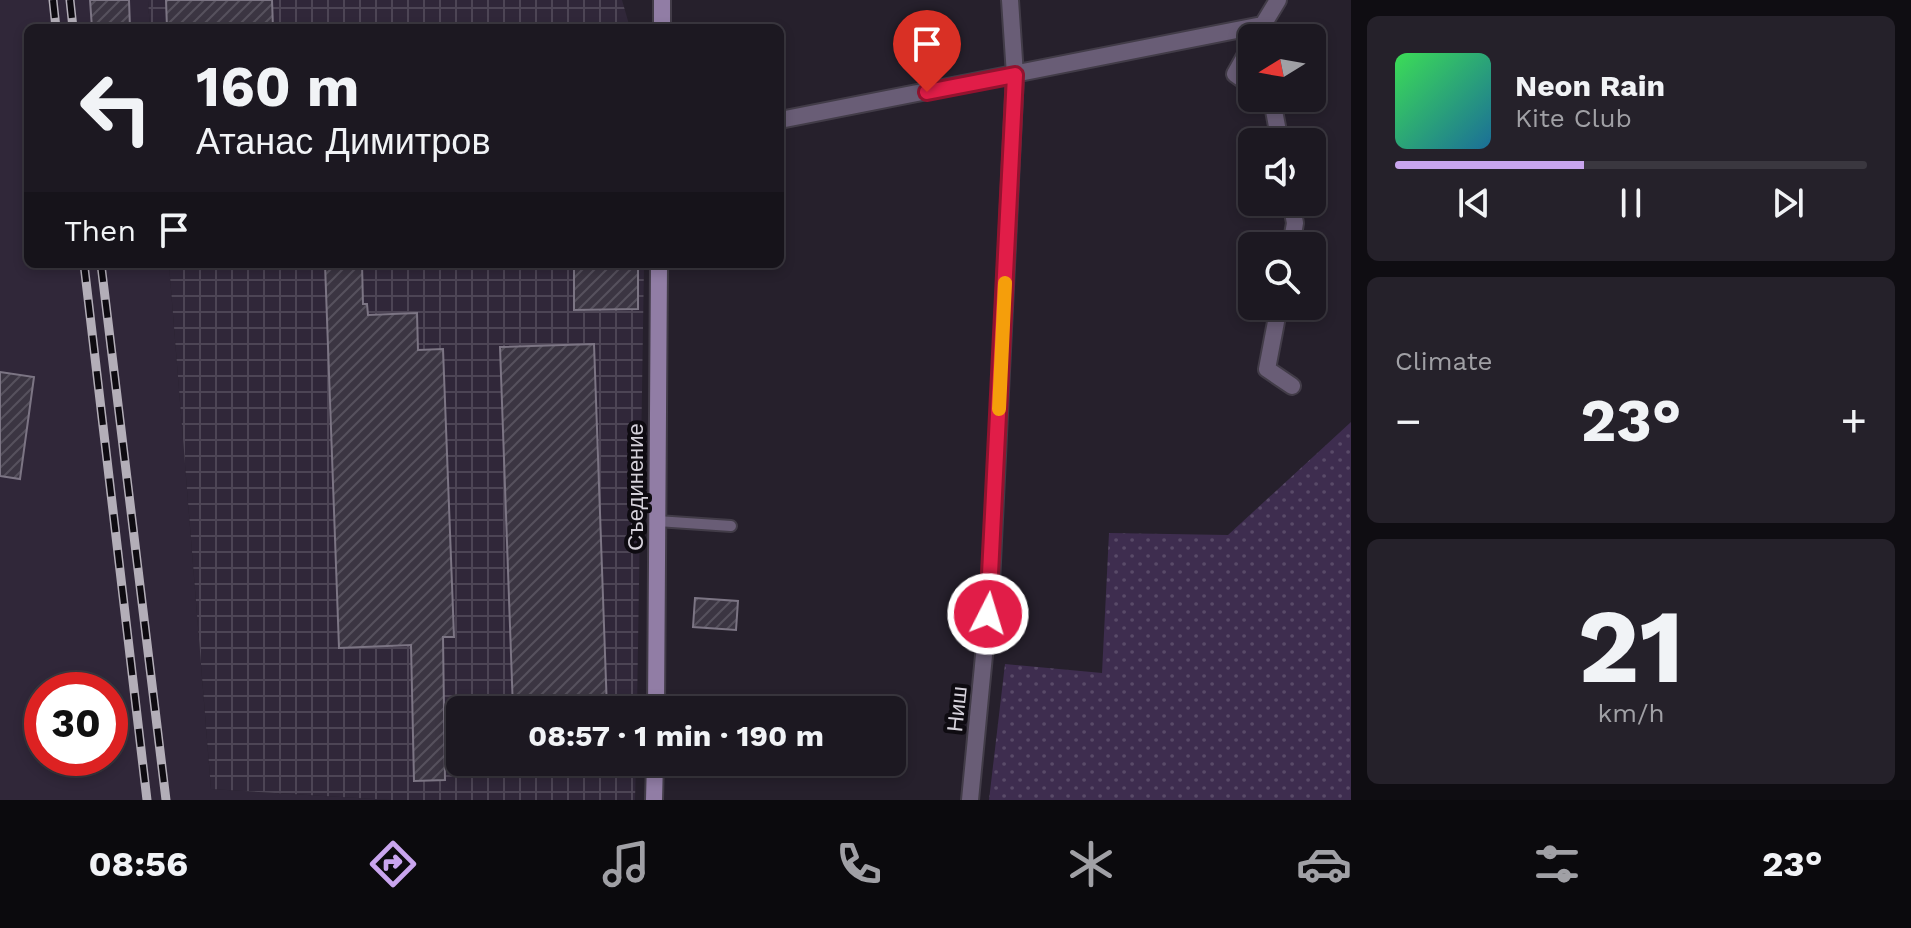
<!DOCTYPE html>
<html lang="en">
<head>
<meta charset="utf-8">
<style>
	body { margin:0; font-family:"Work Sans",sans-serif; background:#25212a; color:#f1f3f6; height:100vh; display:flex; flex-direction:column; font-size:30px; white-space:nowrap }
	* { box-sizing:border-box; margin:0 }
	p { font-size:26px; color:#a0a0a5 }
	.icon { flex:none; width:44px; height:44px; fill:none; stroke:currentColor; stroke-width:2; stroke-linecap:round; stroke-linejoin:round }
	.map { position:relative; flex:1; overflow:hidden }
	.panel { display:flex; flex-direction:column; gap:16px; padding:16px; background:#0f0d12; width:560px }
	.panel>* { flex:none }
	.hud { position:absolute; left:24px; top:24px; width:760px; height:244px; border-radius:12px; box-shadow:0 4px 12px #0003,0 0 0 2px #3a373f; background:#1c1821; color:#f1f3f6; overflow:hidden }
	.needle { width:52px; rotate:259deg }
	.fabs { position:absolute; left:1238px; top:24px; display:grid; gap:16px }
	.fabs a { display:grid; place-items:center; width:88px; height:88px; border-radius:12px; background:#1c1821; box-shadow:0 4px 12px #0003,0 0 0 2px #3a373f; font-size:40px }
	.speed { position:absolute; left:24px; top:672px; display:flex; gap:16px; font-size:40px; font-weight:700; text-align:center }
	.speed>* { display:grid; place-content:center; width:104px; height:104px; border-radius:50%; background:#1c1821; box-shadow:0 4px 12px #0003,0 0 0 2px #3a373f; line-height:1 }
	.speed .limit { border:12px solid #d22; background:#fff; color:#111 }
	.pin { position:absolute; display:grid; place-items:center; width:68px; height:68px; color:#fff; margin:-82px -34px; border-radius:50% 50% 50% 0; rotate:-45deg; box-shadow:0 0 8px #0007 }
	.pin .icon { rotate:45deg }
	.me { position:absolute; width:88px; margin:-44px; rotate:5deg; stroke-linejoin:round; filter:drop-shadow(0 0 6px #0008) }
	.turn { display:flex; align-items:center; gap:28px; height:168px; padding:0 40px; font-size:36px }
	.turn .icon { width:104px; height:104px; stroke-width:2.5 }
	.turn b { display:block; font-size:56px; line-height:68px }
	.then { display:flex; align-items:center; height:76px; padding:0 40px; background:#0003; gap:16px; font-size:30px }
	.big { font-size:60px; font-weight:700; line-height:1.1 }
	.panel .widget { flex:1; display:flex; flex-direction:column; justify-content:center; gap:12px; min-width:0; padding:0 28px; border-radius:12px; background:#25212a }
	.panel .dial { align-items:center; gap:0 }
	.dial b { font-size:104px; line-height:1 }
	.song { display:flex; align-items:center; gap:24px }
	.cover { width:96px; height:96px; border-radius:12px; background:linear-gradient(135deg,hsl(130 70% 55%),hsl(200 70% 35%)) }
	.played { height:8px; border-radius:4px; background:linear-gradient(90deg,#c9a5ee 40%,#3a373f 40%) }
	.keys { display:flex; justify-content:space-around; direction:ltr }
	.heat { display:flex; justify-content:space-between; align-items:center; font-size:44px; direction:ltr }
	.trip { position:absolute; left:446px; top:696px; width:460px; height:80px; border-radius:12px; background:#1c1821; box-shadow:0 4px 12px #0003,0 0 0 2px #3a373f; font-weight:700; line-height:80px; text-align:center }
	.tabs { display:flex; height:128px; justify-content:space-around; align-items:center; background:#0b0a0d; color:#a0a0a5 }
	.tabs .icon { width:56px; height:56px }
	.tabs .current { color:#c9a5ee }
	.tabs b { font-size:36px; color:#f1f3f6 }
	main { display:flex; flex:1; min-height:0 }
	.map>svg:first-child { display:block }
	.built { fill:#302739; fill-rule:evenodd }
	.industrial { fill:url(#industrial-grid) }
	.grass { fill:url(#grass-dots) }
	.building { fill:url(#building-hatch); stroke:#7c7584; stroke-width:2 }
	.lines { fill:none; stroke-linecap:round; stroke-linejoin:round }
	.lane-casing { stroke:#423c48; stroke-width:14 }
	.street-casing { stroke:#423c48; stroke-width:20 }
	.secondary-casing { stroke:#423c48; stroke-width:20 }
	.lane { stroke:#695d76; stroke-width:10 }
	.street { stroke:#695d76; stroke-width:16 }
	.secondary { stroke:#917da5; stroke-width:16 }
	.rail-casing { stroke:#b3aeb8; stroke-width:9 }
	.rail { stroke:#0e0b11; stroke-width:6; stroke-dasharray:18; stroke-linecap:butt }
	.route-casing { stroke:#92132f; stroke-width:20 }
	.route { stroke:#e11d48; stroke-width:14 }
	.slow { stroke:#f59e0b; stroke-width:14 }
	.labels { text-anchor:middle; dominant-baseline:central; stroke-width:8; stroke-linejoin:round; paint-order:stroke }
	.street-label { font-size:22px; fill:#d5d1da; stroke:#0e0b11 }
</style>
</head>
<body>
<main>
<div class="map">
<svg width="1351" height="800" viewBox="0 0 1351 800">
	<defs>
		<pattern id="industrial-grid" width="8" height="8" patternUnits="userSpaceOnUse" patternTransform="scale(2)"><rect width="8" height="8" fill="#302739"/><path d="M0 4h8M4 0v8" fill="none" stroke="#4d4555"/></pattern>
		<pattern id="grass-dots" width="8" height="8" patternUnits="userSpaceOnUse" patternTransform="scale(2)"><rect width="8" height="8" fill="#3e2d4f"/><path d="M2 2h.1M6 6h.1" fill="none" stroke="#594a68" stroke-width="1.8" stroke-linecap="round"/></pattern>
		<pattern id="building-hatch" width="6" height="6" patternUnits="userSpaceOnUse" patternTransform="scale(2)"><rect width="6" height="6" fill="#3b3542"/><path d="M-1 1l2-2M0 6l6-6M5 7l2-2" fill="none" stroke="#56515d"/></pattern>
	</defs>
	<rect width="100%" height="100%" fill="#26202c"/>
	<!-- built -->
	<path class="built" d="M 0,0 L 148,0 L 150,28 L 28,28 L 28,264 L 169,264 L 211,789 L 391,800 L 0,800 ZM 42,690 L 110,690 L 110,758 L 42,758 Z"/>
	<!-- industrial -->
	<path class="industrial" d="M 148,0 L 622,0 L 630,28 L 150,28 Z
		M 169,264 L 644,264 L 637,710 L 460,710 L 460,762 L 636,762 L 635,800 L 391,800 L 211,789 Z"/>
	<!-- grass -->
	<path class="grass" d="M 1351,422 L 1351,800 L 989,800 L 1005,664 L 1102,673 L 1109,533 L 1228,535 Z"/>
	<!-- building -->
	<path class="building" d="M 90,0 L 129,0 L 130,28 L 92,28 Z
		M 166,0 L 272,0 L 273,28 L 167,28 Z
		M 325,264 L 362,264 L 363,304 L 367,304 L 368,315 L 417,313 L 418,350 L 443,349 L 454,637 L 443,637 L 445,780 L 414,781 L 411,645 L 339,648 Z
		M 574,264 L 638,264 L 638,309 L 574,310 Z
		M 594,344 L 607,710 L 513,710 L 500,347 Z
		M 0,372 L 34,377 L 20,479 L 0,476 Z
		M 695,598 L 738,601 L 736,630 L 693,627 Z"/>
	<g class="lines">
		<defs>
			<path id="lane" d="M 657,521 L 731,526"/>
			<path id="street" d="M 1258,33 L 1278,0
				M 1252,44 L 1235,74 L 1252,86
				M 1269,98 L 1272,100 L 1280,142
				M 780,120 L 1262,25
				M 1291,246 L 1295,223 L 1291,202
				M 1279,306 L 1267,369 L 1292,386
				M 970,800 L 991,583 L 1015,75 L 1010,0"/>
			<path id="secondary" d="M 662,28 L 662,0
				M 656,710 L 659,264
				M 654,800 L 655,762"/>
		</defs>
		<!-- lane casing -->
		<use href="#lane" class="lane-casing"/>
		<!-- street casing -->
		<use href="#street" class="street-casing"/>
		<!-- secondary casing -->
		<use href="#secondary" class="secondary-casing"/>
		<!-- lane -->
		<use href="#lane" class="lane"/>
		<!-- street -->
		<use href="#street" class="street"/>
		<!-- secondary -->
		<use href="#secondary" class="secondary"/>
		<defs>
			<path id="rail" d="M 53,0 L 56,28
				M 70,0 L 73,28
				M 84,264 L 147,800
				M 101,264 L 166,800"/>
		</defs>
		<!-- rail casing -->
		<use href="#rail" class="rail-casing"/>
		<!-- rail -->
		<use href="#rail" class="rail"/>
	</g>
	<g class="lines">
		<defs>
			<path id="route" d="M 927,92 L 1015,75 L 988,614"/>
		</defs>
		<!-- route casing -->
		<use href="#route" class="route-casing"/>
		<!-- route -->
		<use href="#route" class="route"/>
		<!-- slow -->
		<path class="slow" d="M 999,409 L 1005,283"/>
	</g>
	<g class="labels">
		<!-- street labels -->
		<g class="street-label">
			<text transform="translate(635 487) rotate(-90)">Съединение</text>
			<text transform="translate(957 709) rotate(-84)">Ниш</text>
		</g>
	</g>
</svg>
<div class="fabs">
<a><svg class="needle" viewBox="-14 -14 28 28"><path d="M0-13l5 13h-10z" fill="#e53935"/><path d="M0 13l5-13h-10z" fill="#a0a0a5"/></svg></a>
<a><svg class="icon" aria-label="sound" viewBox="0 0 24 24"><path d="M4 9h4l5-4v14l-5-4H4zM17 9q2 3 0 6"/></svg></a>
<a><svg class="icon" aria-label="search" viewBox="0 0 24 24"><circle cx="10" cy="10" r="6"/><path d="M15 15l6 6"/></svg></a>
</div>
<div class="speed"><div class="limit">30</div></div>
<div class="pin" style="left:927px;top:92px;background:#d93025"><svg class="icon" aria-label="arrive" viewBox="0 0 24 24"><path d="M6 21V4h12l-3 4 3 4H6"/></svg></div>
<svg class="me" style="left:988px;top:614px" viewBox="-20 -20 40 40"><circle r="17" fill="#e11d48" stroke="#fff" stroke-width="3"/><path d="M0-11L8 9 0 5-8 9z" fill="#fff"/></svg>
<div class="trip">08:57 · 1 min · 190 m</div>
<div class="hud">
<div class="turn"><svg class="icon" aria-label="left" viewBox="0 0 24 24"><path d="M17 20v-9H6M10 6l-5 5 5 5"/></svg><div><b>160 m</b>Атанас Димитров</div></div>
<div class="then">Then<svg class="icon" aria-label="arrive" viewBox="0 0 24 24"><path d="M6 21V4h12l-3 4 3 4H6"/></svg></div>
</div>
</div>
<section class="panel">
<div class="widget">
<div class="song"><i class="cover"></i><div><b>Neon Rain</b><p>Kite Club</p></div></div>
<div class="played"></div>
<div class="keys"><svg class="icon" aria-label="previous" viewBox="0 0 24 24"><path d="M18 5L8 12l10 7zM5 5v14"/></svg><svg class="icon" aria-label="pause" viewBox="0 0 24 24"><path d="M8 5v14M16 5v14"/></svg><svg class="icon" aria-label="next" viewBox="0 0 24 24"><path d="M6 5l10 7-10 7zM19 5v14"/></svg></div>
</div>
<div class="widget"><p>Climate</p>
<div class="heat"><a>−</a><b class="big">23°</b><a>+</a></div>
</div>
<div class="widget dial"><b>21</b><p>km/h</p></div>
</section>
</main>
<nav class="tabs">
<b>08:56</b>
<svg class="icon current" aria-label="directions" viewBox="0 0 24 24"><path d="M12 3l9 9-9 9-9-9zM9 14v-3h6M13 9l2 2-2 2"/></svg>
<svg class="icon" aria-label="music" viewBox="0 0 24 24"><path d="M9 18V5l10-2v13"/><circle cx="6" cy="18" r="3"/><circle cx="16" cy="16" r="3"/></svg>
<svg class="icon" aria-label="phone" viewBox="0 0 24 24"><path d="M5 4h4l2 5-3 2q2 4 5 5l2-3 5 2v4C11 20 4 13 5 4z"/></svg>
<svg class="icon" aria-label="climate" viewBox="0 0 24 24"><path d="M12 3v18M4 7l16 10M4 17L20 7"/></svg>
<svg class="icon" aria-label="car" viewBox="0 0 24 24"><path d="M5 17H2v-5l4-1 3-4h7l3 4 3 1v5h-3M9 17h6M6 11h13"/><circle cx="7" cy="17" r="2"/><circle cx="17" cy="17" r="2"/></svg>
<svg class="icon" aria-label="filters" viewBox="0 0 24 24"><path d="M4 7h16M4 17h16"/><circle cx="9" cy="7" r="2"/><circle cx="15" cy="17" r="2"/></svg>
<b>23°</b>
</nav>
</body>
</html>
